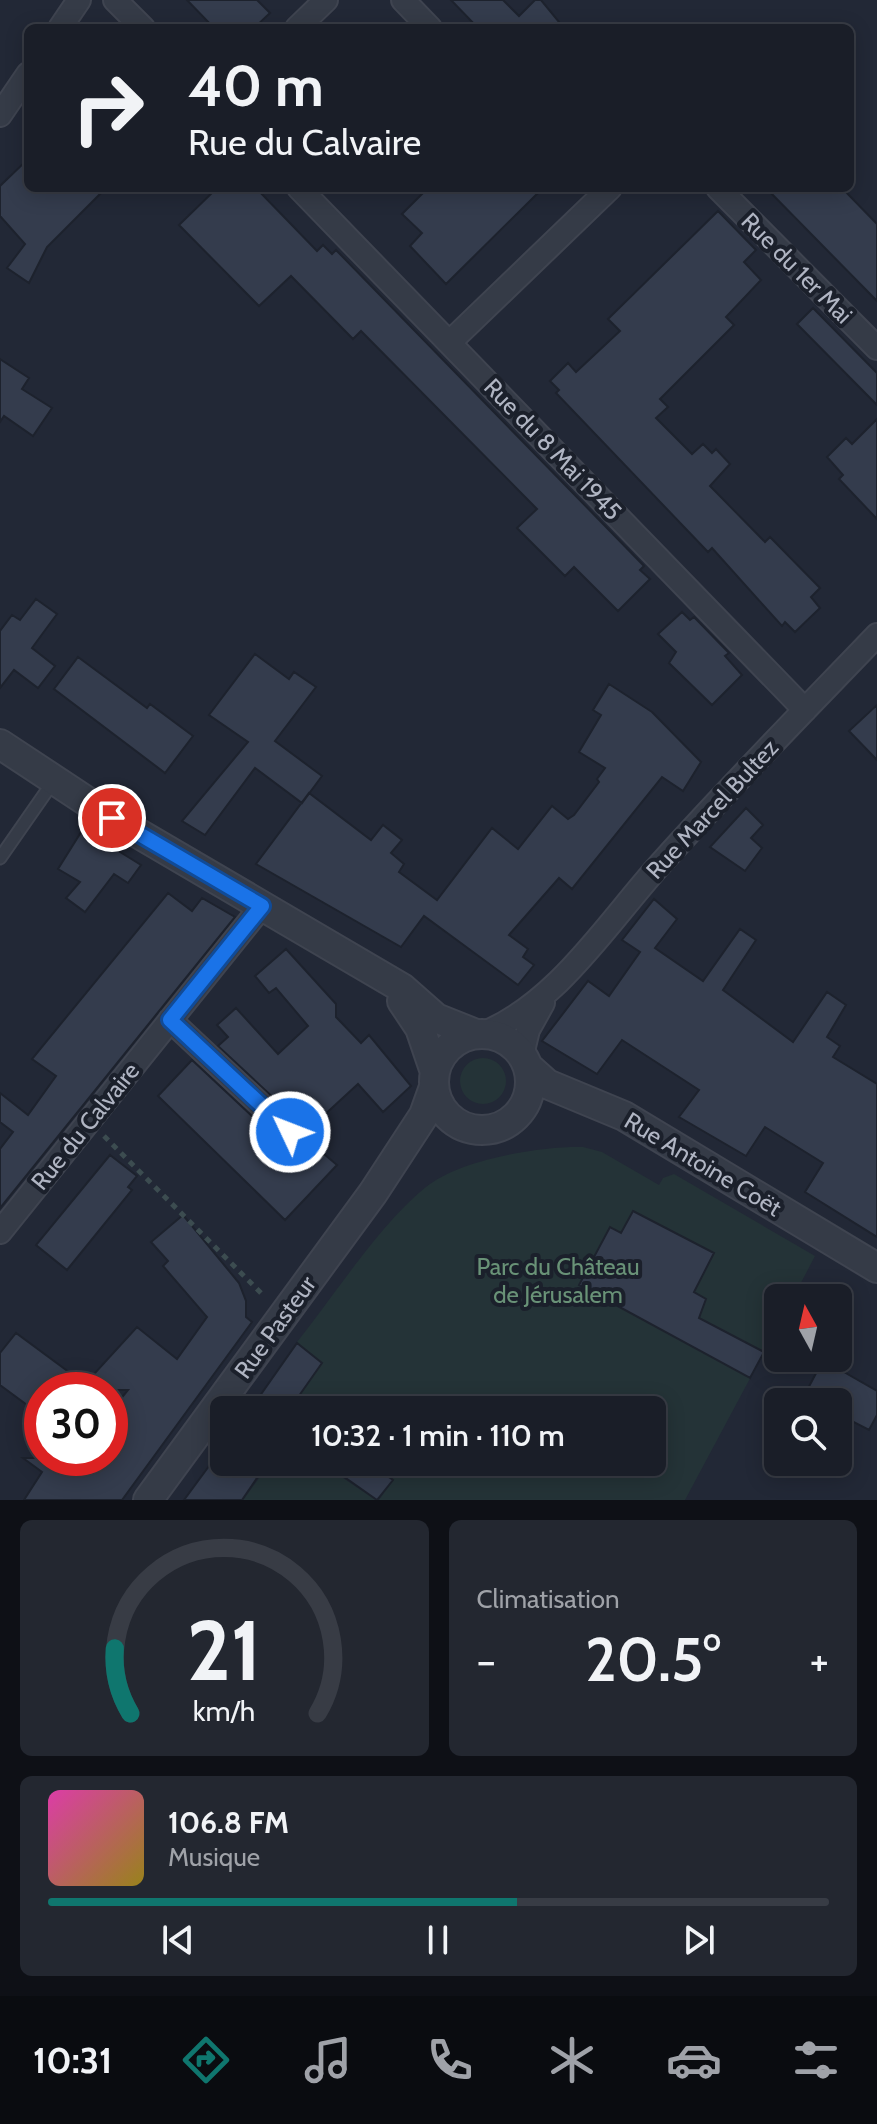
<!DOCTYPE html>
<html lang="fr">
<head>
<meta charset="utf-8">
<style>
	body { margin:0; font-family:Cabin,sans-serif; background:#232730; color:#f1f3f6; height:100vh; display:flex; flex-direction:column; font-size:30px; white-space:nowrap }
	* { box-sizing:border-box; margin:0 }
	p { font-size:26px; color:#9fa2a8 }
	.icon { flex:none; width:44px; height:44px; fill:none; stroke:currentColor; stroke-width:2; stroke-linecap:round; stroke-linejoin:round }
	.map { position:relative; height:1500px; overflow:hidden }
	.side { display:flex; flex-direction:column; gap:20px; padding:20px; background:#0e1016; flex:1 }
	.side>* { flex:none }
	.banner { position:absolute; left:24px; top:24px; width:830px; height:168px; border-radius:12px; box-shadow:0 4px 20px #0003,0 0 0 2px #383c45; background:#1a1e28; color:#f1f3f6; overflow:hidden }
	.needle { width:52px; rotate:352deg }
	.buttons { position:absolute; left:764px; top:1284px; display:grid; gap:16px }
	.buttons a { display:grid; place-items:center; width:88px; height:88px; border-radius:12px; background:#1a1e28; box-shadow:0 4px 20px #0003,0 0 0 2px #383c45; font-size:40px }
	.speed { position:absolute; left:24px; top:1372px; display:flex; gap:16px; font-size:40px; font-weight:700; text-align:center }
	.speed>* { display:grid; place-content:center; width:104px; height:104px; border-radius:50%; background:#1a1e28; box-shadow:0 4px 20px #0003,0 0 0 2px #383c45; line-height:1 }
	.speed .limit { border:12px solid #d22; background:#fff; color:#111 }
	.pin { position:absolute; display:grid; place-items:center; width:68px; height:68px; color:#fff; margin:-34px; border:4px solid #fff; border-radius:50%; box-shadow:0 2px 8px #0007 }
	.me { position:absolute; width:88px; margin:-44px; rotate:313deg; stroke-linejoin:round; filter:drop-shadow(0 0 6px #0008) }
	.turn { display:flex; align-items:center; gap:28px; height:168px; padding:0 32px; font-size:36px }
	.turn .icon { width:104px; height:104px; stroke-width:2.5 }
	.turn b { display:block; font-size:56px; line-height:68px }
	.big { font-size:60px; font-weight:600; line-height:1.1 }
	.side .tile { flex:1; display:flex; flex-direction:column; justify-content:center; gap:12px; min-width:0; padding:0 28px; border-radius:12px; background:#232730 }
	.side .dial { align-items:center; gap:0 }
	.dial svg { height:208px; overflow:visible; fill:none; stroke:#383c45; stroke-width:7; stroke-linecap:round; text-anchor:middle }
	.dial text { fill:#f1f3f6; stroke:none }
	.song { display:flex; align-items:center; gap:24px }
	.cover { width:96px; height:96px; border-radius:12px; background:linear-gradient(135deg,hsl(320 70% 55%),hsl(50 70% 35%)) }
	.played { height:8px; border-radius:4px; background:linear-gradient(90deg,#0f766e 60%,#383c45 60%) }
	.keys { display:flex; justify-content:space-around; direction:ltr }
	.heat { display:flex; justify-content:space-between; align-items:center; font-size:44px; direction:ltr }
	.side .tiles { flex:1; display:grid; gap:20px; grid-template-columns:1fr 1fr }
	.tile:last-child { grid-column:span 2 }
	.trip { position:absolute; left:210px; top:1396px; width:456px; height:80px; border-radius:12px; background:#1a1e28; box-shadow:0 4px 20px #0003,0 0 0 2px #383c45; font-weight:600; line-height:80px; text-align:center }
	.dock { display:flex; height:128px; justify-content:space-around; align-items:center; background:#0a0c10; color:#9fa2a8 }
	.dock .icon { width:56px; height:56px }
	.dock .on { color:#0f766e }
	.dock b { font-size:36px; color:#f1f3f6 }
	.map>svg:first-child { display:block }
	.green { fill:#243337 }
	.building { fill:#343c4d; stroke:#1d222d; stroke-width:2 }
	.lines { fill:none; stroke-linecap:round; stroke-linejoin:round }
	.service-casing { stroke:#3f4450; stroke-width:15 }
	.minor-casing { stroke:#3f4450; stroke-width:26 }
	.tertiary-casing { stroke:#3f4450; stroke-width:32 }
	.path { stroke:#3c4c50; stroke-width:5; stroke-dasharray:6 6; stroke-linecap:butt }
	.service { stroke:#353b47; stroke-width:11 }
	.minor { stroke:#353b47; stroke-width:22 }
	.tertiary { stroke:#353b47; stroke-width:28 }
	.route-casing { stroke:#114b97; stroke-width:20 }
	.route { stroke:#1a73e8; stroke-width:14 }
	.labels { text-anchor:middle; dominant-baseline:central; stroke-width:8; stroke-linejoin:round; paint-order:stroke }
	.street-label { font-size:24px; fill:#b0b5c3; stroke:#1b202b }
	.park-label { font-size:24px; fill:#699277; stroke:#1b202b }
</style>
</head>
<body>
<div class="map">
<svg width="877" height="1500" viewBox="0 0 877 1500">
	<rect width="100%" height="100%" fill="#222836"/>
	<!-- green -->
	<path class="green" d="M460 1081a23 23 0 1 1 46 0a23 23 0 1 1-46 0Z
		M 583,1147 L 602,1152 L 659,1185 L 663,1178 L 674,1174 L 815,1256 L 793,1298 L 778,1298 L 778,1326 L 685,1500 L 379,1500 L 393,1480 L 367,1462 L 652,1462 L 652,1410 L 302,1410 L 294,1403 L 322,1363 L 297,1342 C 334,1296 384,1218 430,1184 C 464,1159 541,1146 583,1147 Z
		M 271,1462 L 319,1462 L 376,1500 L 243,1500 Z"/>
	<!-- building -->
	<path class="building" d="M 187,0 L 257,0 L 270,13 L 254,28 L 214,28 Z
		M 451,0 L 503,0 L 519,16 L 535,0 L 541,0 L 564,28 L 478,28 Z
		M 28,159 L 28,188 L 106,188 L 47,247 L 29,283 L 7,268 L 25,244 L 0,216 L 0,186 Z
		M 217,188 L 256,188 L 317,251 L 323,245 L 332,254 L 336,250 L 644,566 L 640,570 L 650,579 L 618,611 L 574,567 L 565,576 L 517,528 L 537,509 L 361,331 L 353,339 L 291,276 L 259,306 L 179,225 Z
		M 428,188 L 543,188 L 446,284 L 410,246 L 422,233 L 402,214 Z
		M 766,188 L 842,188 L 877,224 L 877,301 Z
		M 718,211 L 756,250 L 744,262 L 761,280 L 726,317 L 734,325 L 660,399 L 668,407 L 656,418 L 692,454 L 703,444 L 712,453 L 716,449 L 730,464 L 710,486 L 765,542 L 770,537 L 820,588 L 811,597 L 820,608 L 795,632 L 785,622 L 782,626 L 712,548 L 708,552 L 556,393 L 559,390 L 550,381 L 568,363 L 576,372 L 620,331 L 608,319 Z
		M 813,308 L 877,373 L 877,405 L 797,324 Z
		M 0,359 L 29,378 L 22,389 L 52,408 L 33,436 L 4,416 L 0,422 Z
		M 877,419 L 877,519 L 839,479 L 843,475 L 827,457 L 846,438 L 852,444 Z
		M 36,599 L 57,614 L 32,648 L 55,666 L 38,688 L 14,670 L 0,688 L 0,631 L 12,615 L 20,620 Z
		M 682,612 L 690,620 L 694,617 L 729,653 L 725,656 L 742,675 L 712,705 L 669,663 L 676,652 L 658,634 Z
		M 255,654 L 289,679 L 294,672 L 316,687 L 275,741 L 322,776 L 302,803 L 255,768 L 205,835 L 182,821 L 248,742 L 209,715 Z
		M 78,657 L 147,708 L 150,704 L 193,736 L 165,773 L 54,689 Z
		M 609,684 L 652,712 L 701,762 L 683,791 L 662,777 L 572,889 L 559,878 L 509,935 L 528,949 L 523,957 L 534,965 L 518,985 L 424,916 L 401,947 L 256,864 L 309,793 L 371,840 L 383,825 L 402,840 L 391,853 L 404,864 L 399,872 L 437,900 L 492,828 L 518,849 L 552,806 L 568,819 L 574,815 L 599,782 L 597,779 L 605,768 L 579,752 L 601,715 L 593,710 Z
		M 877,705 L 877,760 L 849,731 Z
		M 746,808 L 763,825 L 751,838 L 762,848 L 745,871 L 710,847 Z
		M 83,829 L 141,865 L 128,883 L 114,874 L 85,912 L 66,898 L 80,882 L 58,869 Z
		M 168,893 L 192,911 L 202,898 L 235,917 L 0,1208 L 0,1149 L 13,1132 L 0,1122 L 0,1093 L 28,1115 L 56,1076 L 32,1059 Z
		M 654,899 L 677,919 L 655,948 L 703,981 L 740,929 L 756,940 L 723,990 L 793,1042 L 827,992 L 846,1005 L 827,1037 L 840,1046 L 833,1057 L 877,1084 L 877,1237 L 805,1192 L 823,1163 L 765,1127 L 746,1156 L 679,1117 L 699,1090 L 622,1040 L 597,1074 L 542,1041 L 588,981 L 609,996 L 640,952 L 622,940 Z
		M 286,949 L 336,1004 L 336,1017 L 361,1043 L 369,1035 L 411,1086 L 383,1112 L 358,1084 L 308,1130 L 218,1046 L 228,1037 L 217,1025 L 236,1008 L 278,1054 L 308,1026 L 276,988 L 269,993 L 255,976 Z
		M 192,1060 L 300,1161 L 315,1164 L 324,1154 L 337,1165 L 285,1220 L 158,1096 Z
		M 110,1155 L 137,1176 L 128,1187 L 132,1190 L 67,1270 L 36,1245 Z
		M 633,1211 L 714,1253 L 694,1292 L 706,1299 L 699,1318 L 764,1352 L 750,1378 L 579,1285 L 610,1227 L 621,1233 Z
		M 183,1215 L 239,1283 L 246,1301 L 246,1317 L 252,1322 L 122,1500 L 24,1500 L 42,1472 L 23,1458 L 110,1458 L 110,1412 L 128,1390 L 42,1390 L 42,1416 L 0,1385 L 0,1353 L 16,1333 L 85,1384 L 137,1327 L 177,1359 L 207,1317 L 163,1266 L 168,1261 L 151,1242 Z
		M 297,1343 L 322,1363 L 289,1410 L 250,1410 Z
		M 823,1360 L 877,1391 L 877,1415 L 869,1430 L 838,1414 L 838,1402 L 816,1402 L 804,1396 Z
		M 212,1462 L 252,1462 L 246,1470 L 257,1478 L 242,1500 L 184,1500 Z
		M 323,1462 L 368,1462 L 393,1480 L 377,1500 Z"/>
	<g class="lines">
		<defs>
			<path id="service" d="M 0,858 L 53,782"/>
			<path id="minor" d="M 115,0 L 143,28
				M 403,0 L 430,28
				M 60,28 L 79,0
				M 297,28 L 326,0
				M 0,115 L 28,74
				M 299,188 L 805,710
				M 718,188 L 877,348
				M 450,342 L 610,188
				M 170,1020 L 310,1151
				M 482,1034 C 559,1003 609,920 664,860 C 733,783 805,710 877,635
				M 522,1055 L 528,1030 L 543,1003
				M 0,1232 L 262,906"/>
			<path id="tertiary" d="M 0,744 L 112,818 L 402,988 L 436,1018 L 476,1034
				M 402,1001 L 420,1028 L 435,1072
				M434 1082a48 48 0 1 1 96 0a48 48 0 1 1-96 0Z
				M 528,1067 L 547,1084 L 624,1116 L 877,1268
				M 148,1500 L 373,1193 L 424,1115 L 434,1087"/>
		</defs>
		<!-- service casing -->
		<use href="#service" class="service-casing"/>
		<!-- minor casing -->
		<use href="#minor" class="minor-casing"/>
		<!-- tertiary casing -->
		<use href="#tertiary" class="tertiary-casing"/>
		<!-- path -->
		<path class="path" d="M 104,1136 L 264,1296"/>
		<!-- service -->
		<use href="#service" class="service"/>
		<!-- minor -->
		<use href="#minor" class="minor"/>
		<!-- tertiary -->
		<use href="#tertiary" class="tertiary"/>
	</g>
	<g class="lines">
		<defs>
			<path id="route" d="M 112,818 L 262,906 L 170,1020 L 290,1132"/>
		</defs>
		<!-- route casing -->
		<use href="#route" class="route-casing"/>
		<!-- route -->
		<use href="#route" class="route"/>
	</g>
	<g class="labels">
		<!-- street labels -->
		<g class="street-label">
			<text transform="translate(797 268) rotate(45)">Rue du 1er Mai</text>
			<text transform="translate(553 449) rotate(46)">Rue du 8 Mai 1945</text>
			<text transform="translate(712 809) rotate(-47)">Rue Marcel Bultez</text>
			<text transform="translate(85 1126) rotate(-51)">Rue du Calvaire</text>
			<text transform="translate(703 1164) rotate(31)">Rue Antoine Coët</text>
			<text transform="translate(275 1327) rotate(-54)">Rue Pasteur</text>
		</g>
		<!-- park labels -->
		<g class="park-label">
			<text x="558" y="1266">Parc du Château<tspan x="558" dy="28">de Jérusalem</tspan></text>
		</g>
	</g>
</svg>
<div class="buttons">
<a><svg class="needle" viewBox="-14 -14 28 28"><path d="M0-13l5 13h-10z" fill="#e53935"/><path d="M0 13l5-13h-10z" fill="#9fa2a8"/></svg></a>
<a><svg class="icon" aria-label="search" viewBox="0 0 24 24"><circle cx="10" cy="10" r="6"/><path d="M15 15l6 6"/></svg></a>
</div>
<div class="speed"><div class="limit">30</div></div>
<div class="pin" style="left:112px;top:818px;background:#d93025"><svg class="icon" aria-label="arrive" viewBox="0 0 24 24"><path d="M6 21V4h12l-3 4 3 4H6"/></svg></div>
<svg class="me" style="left:290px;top:1132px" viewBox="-20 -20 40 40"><circle r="17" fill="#1a73e8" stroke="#fff" stroke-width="3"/><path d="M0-11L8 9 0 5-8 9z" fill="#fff"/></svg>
<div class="trip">10:32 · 1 min · 110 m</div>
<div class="banner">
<div class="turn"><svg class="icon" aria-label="right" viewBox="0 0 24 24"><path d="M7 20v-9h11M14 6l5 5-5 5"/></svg><div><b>40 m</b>Rue du Calvaire</div></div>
</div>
</div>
<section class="side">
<div class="tiles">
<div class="tile dial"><svg viewBox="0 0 100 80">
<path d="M14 69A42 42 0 1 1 86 69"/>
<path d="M14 69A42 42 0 0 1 8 44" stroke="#0f766e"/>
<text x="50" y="56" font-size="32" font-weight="700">21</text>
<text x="50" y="72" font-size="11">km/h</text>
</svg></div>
<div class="tile"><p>Climatisation</p>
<div class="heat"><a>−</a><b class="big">20.5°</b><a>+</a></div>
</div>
<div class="tile">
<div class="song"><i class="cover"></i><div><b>106.8 FM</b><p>Musique</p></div></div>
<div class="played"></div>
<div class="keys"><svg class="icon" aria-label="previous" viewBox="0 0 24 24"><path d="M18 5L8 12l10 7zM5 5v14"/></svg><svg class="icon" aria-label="pause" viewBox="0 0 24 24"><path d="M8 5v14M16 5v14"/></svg><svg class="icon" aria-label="next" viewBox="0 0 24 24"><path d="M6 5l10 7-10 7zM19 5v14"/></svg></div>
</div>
</div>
</section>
<nav class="dock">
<b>10:31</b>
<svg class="icon on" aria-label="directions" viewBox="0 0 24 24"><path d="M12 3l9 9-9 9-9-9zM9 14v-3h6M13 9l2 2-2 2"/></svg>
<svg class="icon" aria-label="music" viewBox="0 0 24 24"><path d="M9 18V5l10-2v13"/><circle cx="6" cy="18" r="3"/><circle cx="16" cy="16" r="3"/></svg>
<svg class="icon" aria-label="phone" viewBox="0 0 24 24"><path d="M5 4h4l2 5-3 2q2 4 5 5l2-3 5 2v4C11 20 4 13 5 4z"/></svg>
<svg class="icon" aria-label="climate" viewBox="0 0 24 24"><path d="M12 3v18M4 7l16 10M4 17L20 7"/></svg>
<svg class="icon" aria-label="car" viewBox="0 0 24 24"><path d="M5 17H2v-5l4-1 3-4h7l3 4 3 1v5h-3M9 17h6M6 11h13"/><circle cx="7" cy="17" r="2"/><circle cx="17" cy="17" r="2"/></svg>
<svg class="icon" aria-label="filters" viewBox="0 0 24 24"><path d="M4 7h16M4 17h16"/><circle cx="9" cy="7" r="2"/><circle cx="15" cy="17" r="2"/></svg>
</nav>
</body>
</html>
